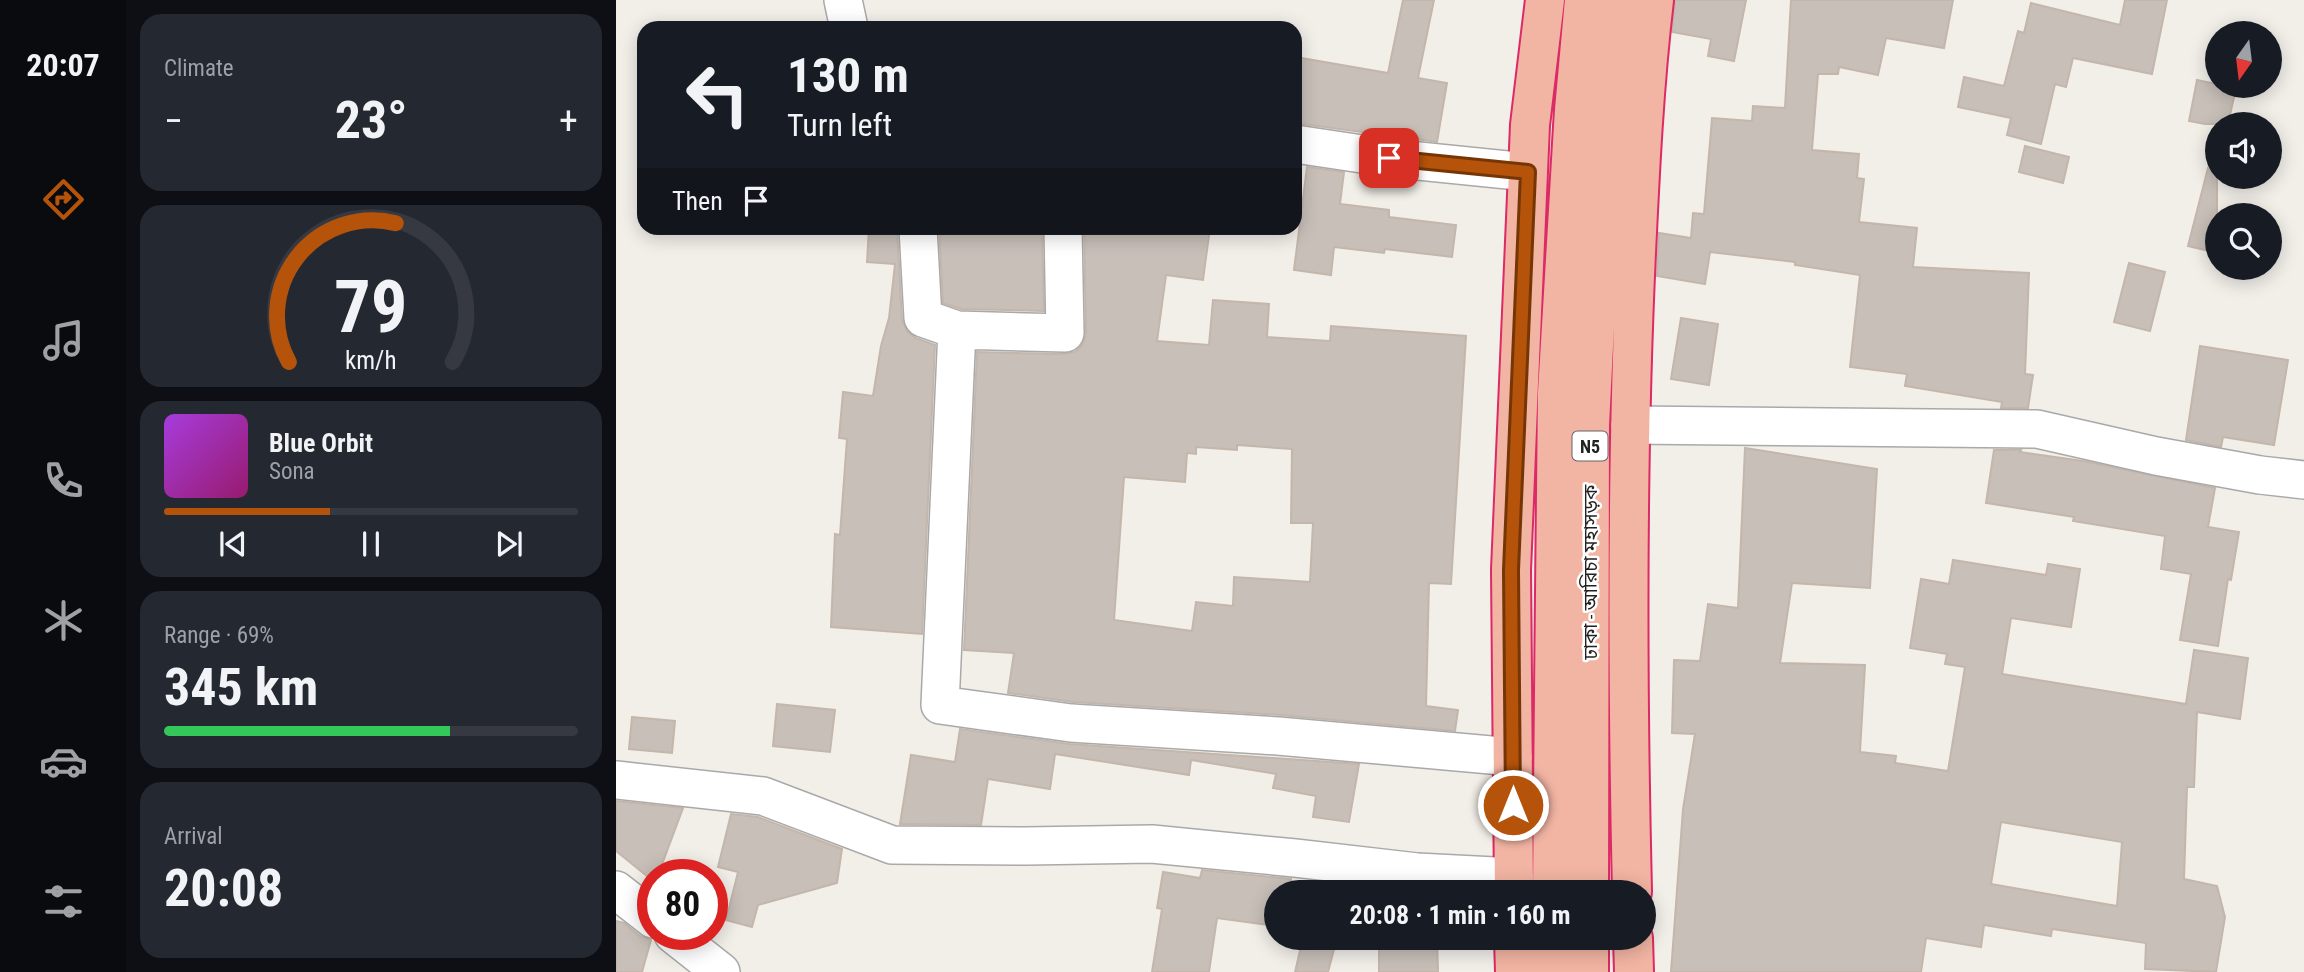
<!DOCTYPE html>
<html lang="en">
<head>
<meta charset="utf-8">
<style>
	body { margin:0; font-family:"Roboto Condensed","Noto Sans Bengali",sans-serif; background:#242831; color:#f1f3f6; height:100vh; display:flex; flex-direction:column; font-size:26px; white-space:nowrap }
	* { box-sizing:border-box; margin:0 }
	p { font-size:23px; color:#9ea1a6 }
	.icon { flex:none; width:38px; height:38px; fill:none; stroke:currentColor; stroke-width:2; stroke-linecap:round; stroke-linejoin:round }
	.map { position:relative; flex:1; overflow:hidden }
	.drawer { display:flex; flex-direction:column; gap:14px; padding:14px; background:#0d0f14; width:490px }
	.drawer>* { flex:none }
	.guide { position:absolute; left:21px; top:21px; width:665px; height:214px; border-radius:21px; box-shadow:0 4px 18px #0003; background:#171b24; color:#f1f3f6; overflow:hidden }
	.needle { width:46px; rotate:194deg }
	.fabs { position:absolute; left:1589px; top:21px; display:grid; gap:14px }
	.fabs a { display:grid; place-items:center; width:77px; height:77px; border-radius:50%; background:#171b24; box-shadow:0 4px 18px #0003; font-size:35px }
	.speed { position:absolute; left:21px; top:859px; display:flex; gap:14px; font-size:35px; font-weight:700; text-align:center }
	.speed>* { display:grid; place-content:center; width:91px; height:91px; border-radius:50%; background:#171b24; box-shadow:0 4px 18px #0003; line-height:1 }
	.speed .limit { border:10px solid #d22; background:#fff; color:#111 }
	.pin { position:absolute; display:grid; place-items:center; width:60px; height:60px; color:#fff; margin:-30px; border-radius:14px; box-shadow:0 4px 10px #0006 }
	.me { position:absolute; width:77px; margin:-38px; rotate:0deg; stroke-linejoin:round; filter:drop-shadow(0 0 5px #0008) }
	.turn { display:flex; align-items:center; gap:24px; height:147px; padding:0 35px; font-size:32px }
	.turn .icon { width:91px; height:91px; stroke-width:2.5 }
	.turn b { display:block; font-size:49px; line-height:60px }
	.then { display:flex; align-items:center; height:66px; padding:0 35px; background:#0003; gap:14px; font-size:26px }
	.big { font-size:52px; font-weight:700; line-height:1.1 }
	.drawer .tile { flex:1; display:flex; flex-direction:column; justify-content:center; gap:10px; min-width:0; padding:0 24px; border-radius:21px; background:#242831 }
	.drawer .dial { align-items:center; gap:0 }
	.dial svg { height:182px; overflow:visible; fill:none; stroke:#363941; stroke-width:7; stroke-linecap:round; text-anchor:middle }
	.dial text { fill:#f1f3f6; stroke:none }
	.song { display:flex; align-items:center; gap:21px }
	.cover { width:84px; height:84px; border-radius:10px; background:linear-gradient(135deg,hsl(280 70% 55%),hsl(320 70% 35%)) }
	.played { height:7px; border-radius:4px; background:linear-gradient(90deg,#b45309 40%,#363941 40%) }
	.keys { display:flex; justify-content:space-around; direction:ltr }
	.heat { display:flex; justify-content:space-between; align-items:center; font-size:38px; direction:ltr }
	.charge { height:10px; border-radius:5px; background:linear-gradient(90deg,#34c759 69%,#363941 0) }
	.trip { position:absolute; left:648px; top:880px; width:392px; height:70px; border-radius:35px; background:#171b24; box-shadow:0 4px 18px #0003; font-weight:700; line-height:70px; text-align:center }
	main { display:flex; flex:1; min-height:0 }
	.tab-bar { display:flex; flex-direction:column; width:126px; justify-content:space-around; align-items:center; background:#090b0e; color:#9ea1a6 }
	.tab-bar .icon { width:49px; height:49px }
	.tab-bar .selected { color:#b45309 }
	.tab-bar b { font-size:32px; color:#f1f3f6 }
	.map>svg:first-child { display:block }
	.building { fill:#c7bfb8; stroke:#c4b6ab; stroke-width:2; fill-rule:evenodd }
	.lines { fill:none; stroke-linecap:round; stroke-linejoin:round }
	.minor-casing { stroke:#a9a9a9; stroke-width:40 }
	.trunk-casing { stroke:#dc2a67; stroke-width:42 }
	.minor { stroke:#fff; stroke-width:37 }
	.trunk { stroke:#f2b4a3; stroke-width:38 }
	.route-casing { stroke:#753606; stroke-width:18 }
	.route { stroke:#b45309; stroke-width:12 }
	.labels { text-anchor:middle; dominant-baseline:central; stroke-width:5; stroke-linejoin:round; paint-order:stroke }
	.shield { fill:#fff; stroke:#646464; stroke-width:2 }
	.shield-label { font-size:18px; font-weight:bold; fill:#222 }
	.street-label { font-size:19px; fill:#222; stroke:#fff }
</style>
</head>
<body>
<main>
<nav class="tab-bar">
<b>20:07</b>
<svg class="icon selected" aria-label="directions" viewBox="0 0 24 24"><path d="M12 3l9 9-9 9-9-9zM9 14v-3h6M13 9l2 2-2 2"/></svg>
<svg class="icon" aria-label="music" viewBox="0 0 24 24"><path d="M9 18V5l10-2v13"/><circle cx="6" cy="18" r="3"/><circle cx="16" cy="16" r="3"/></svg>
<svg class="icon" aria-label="phone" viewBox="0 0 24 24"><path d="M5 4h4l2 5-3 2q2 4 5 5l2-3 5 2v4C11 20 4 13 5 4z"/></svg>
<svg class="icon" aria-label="climate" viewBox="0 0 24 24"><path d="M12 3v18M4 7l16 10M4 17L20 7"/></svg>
<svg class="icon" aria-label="car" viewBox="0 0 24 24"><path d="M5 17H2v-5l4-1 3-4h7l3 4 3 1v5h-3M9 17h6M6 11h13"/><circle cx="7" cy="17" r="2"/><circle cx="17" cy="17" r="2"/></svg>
<svg class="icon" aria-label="filters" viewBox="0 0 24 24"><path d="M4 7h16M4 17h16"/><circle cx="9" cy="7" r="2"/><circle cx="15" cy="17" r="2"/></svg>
</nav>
<section class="drawer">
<div class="tile"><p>Climate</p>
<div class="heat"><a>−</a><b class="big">23°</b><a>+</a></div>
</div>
<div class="tile dial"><svg viewBox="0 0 100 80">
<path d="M14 69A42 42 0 1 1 86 69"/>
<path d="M14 69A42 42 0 0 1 61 8" stroke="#b45309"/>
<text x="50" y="56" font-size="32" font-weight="700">79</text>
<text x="50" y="72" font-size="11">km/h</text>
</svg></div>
<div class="tile">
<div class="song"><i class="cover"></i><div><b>Blue Orbit</b><p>Sona</p></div></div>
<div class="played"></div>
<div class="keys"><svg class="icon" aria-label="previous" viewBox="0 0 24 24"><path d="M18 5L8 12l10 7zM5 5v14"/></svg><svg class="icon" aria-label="pause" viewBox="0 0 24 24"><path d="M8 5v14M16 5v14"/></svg><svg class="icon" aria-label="next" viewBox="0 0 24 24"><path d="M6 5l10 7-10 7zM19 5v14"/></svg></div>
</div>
<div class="tile"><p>Range · 69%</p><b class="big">345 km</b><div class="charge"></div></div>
<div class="tile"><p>Arrival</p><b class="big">20:08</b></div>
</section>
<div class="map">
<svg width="1688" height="972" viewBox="0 0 1688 972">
	<rect width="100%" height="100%" fill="#f2efe9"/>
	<!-- building -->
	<path class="building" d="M 787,0 L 818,0 L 802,78 L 831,83 L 821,142 L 679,123 L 679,93 L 685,58 L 772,73 Z
		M 1059,0 L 1130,0 L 1118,61 L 1092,56 L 1095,39 L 1056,32 Z
		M 1175,0 L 1337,0 L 1328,48 L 1270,38 L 1262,75 L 1223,67 L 1222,74 L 1202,74 L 1196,150 L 1243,154 L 1241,178 L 1248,179 L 1243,222 L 1301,228 L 1297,267 L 1413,273 L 1409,374 L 1417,375 L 1412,408 L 1385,408 L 1386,402 L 1289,386 L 1291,374 L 1234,367 L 1244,275 L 1179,265 L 1179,262 L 1094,252 L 1089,284 L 1041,276 L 1043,233 L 1075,238 L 1077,213 L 1088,214 L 1096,118 L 1136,121 L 1137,106 L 1169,108 Z
		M 1509,0 L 1551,0 L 1536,74 L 1457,58 L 1450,87 L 1439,84 L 1425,144 L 1391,135 L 1395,118 L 1342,107 L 1348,77 L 1388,86 L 1402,31 L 1408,33 L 1415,3 L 1504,25 Z
		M 1581,80 L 1620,88 L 1612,124 L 1589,124 L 1573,121 Z
		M 1409,146 L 1453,157 L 1447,183 L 1403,172 Z
		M 691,167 L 728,172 L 724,204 L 773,210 L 773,217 L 840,225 L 836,257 L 769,249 L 768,253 L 718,247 L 715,275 L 678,270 Z
		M 1592,168 L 1601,170 L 1601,253 L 1572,246 Z
		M 253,228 L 281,228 L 286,320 L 291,331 L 300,338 L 319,345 L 306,634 L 215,627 L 219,534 L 224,535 L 231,439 L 223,438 L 227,392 L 257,396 L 265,346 L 273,318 L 279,264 L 251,262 Z
		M 323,228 L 426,228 L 428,311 L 345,309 L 327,303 Z
		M 468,228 L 594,228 L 587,280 L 550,275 L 541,341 L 593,345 L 597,300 L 653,304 L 651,337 L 714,341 L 715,326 L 850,336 L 835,584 L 813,583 L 810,706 L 842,710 L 839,731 L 664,715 L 457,702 L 392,693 L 398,653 L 348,650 L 361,352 L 448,354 L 459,352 L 467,344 L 470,333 ZM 621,445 L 676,449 L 675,523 L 697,523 L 694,582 L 618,577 L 617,606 L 580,602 L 576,631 L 498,620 L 508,477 L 569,482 L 571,453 L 580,454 L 580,447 L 621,450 Z
		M 1513,263 L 1549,272 L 1534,331 L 1498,322 Z
		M 1065,318 L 1102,324 L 1093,385 L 1055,379 Z
		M 1584,346 L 1672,360 L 1658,445 L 1607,437 L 1605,447 L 1570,440 Z
		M 1129,448 L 1261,469 L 1254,588 L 1176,583 L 1164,663 L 1249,665 L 1244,752 L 1280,756 L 1279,763 L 1332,771 L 1349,667 L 1329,664 L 1331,654 L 1294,648 L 1305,579 L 1333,584 L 1337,560 L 1430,575 L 1432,564 L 1464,569 L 1455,627 L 1395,618 L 1386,674 L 1570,704 L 1578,650 L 1632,658 L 1624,719 L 1581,712 L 1578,787 L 1571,787 L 1568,879 L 1601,886 L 1609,917 L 1600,972 L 1529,969 L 1530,943 L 1436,929 L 1435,936 L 1368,925 L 1365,947 L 1310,938 L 1305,972 L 1055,972 L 1067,809 L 1079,734 L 1056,733 L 1058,660 L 1084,661 L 1092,604 L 1122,608 ZM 1385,822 L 1506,842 L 1501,906 L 1375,884 Z
		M 1378,450 L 1405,450 L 1404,452 L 1467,461 L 1599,488 L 1592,527 L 1623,532 L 1615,580 L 1612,579 L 1602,646 L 1564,640 L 1575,574 L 1545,569 L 1549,536 L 1457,521 L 1458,517 L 1370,503 Z
		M 161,704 L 219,710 L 214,752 L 157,746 Z
		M 16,717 L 59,721 L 56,753 L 13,749 Z
		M 344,729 L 454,744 L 743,764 L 733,822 L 697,817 L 700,796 L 657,788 L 660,774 L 575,760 L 573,775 L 439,754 L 434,789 L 372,779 L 365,825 L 284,824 L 295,755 L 339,762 Z
		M 0,801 L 67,808 L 42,875 L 37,875 L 37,881 L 0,851 Z
		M 115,814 L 142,817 L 226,849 L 221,883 L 142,905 L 136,927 L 110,920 L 122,872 L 102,867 Z
		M 586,870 L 675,879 L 673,892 L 660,892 L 660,926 L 601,918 L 593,972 L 536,972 L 546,909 L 541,908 L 547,872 L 584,878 Z
		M 0,921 L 8,923 L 24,936 L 35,940 L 26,972 L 0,972 Z
		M 687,938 L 721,938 L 712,972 L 679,972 Z
		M 763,938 L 821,938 L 822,972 L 763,972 Z"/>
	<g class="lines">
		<defs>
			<path id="minor" d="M 227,0 L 233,28
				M 679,144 L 773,158 L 912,172
				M 302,228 L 307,318 L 341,330 L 324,705 L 455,723 L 662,736 L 897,757
				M 341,330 L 449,333 L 447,228
				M 1014,425 L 1421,429 L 1540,456 L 1644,475 L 1688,480
				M 0,780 L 147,796 L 276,845 L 410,846 L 536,844 L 679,858 L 801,872 L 898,877
				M 0,890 L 37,919
				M 57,934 L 105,972"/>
			<path id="trunk" d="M 898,892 L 895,570 L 914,125 L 929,0
				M 936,892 L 941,393 L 958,110 L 968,0
				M 973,892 L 974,425 L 987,168 L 1004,0
				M 1016,892 C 1011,679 1010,466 1020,253 C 1024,168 1028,84 1038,0
				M 898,938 L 899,972
				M 1017,938 L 1018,972
				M 936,972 L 936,938
				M 973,972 L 973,938"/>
		</defs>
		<!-- minor casing -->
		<use href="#minor" class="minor-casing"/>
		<!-- trunk casing -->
		<use href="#trunk" class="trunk-casing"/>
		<!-- minor -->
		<use href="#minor" class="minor"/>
		<!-- trunk -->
		<use href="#trunk" class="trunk"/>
	</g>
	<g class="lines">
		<defs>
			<path id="route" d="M 773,158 L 912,172 L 895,570 L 897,805"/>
		</defs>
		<!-- route casing -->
		<use href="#route" class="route-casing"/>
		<!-- route -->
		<use href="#route" class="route"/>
	</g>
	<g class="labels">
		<!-- shield labels -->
		<rect class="shield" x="956.5" y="431.5" width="35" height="29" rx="5"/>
		<g class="shield-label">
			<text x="974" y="446">N5</text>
		</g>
		<!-- street labels -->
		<g class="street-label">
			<text transform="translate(974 572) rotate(-90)">ঢাকা - আরিচা মহাসড়ক</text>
		</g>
	</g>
</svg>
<div class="fabs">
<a><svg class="needle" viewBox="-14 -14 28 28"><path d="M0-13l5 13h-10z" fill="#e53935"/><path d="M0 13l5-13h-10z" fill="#9ea1a6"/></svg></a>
<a><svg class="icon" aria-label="sound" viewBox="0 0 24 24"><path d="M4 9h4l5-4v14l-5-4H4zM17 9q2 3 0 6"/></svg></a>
<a><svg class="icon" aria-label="search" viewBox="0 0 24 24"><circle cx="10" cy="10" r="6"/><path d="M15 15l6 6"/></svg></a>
</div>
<div class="speed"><div class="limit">80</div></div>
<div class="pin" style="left:773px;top:158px;background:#d93025"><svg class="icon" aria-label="arrive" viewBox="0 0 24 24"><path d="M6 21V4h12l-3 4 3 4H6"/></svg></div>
<svg class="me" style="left:897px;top:805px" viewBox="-20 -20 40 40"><circle r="17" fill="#b45309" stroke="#fff" stroke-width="3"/><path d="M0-11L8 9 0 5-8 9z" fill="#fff"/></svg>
<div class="trip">20:08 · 1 min · 160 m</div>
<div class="guide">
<div class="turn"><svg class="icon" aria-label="left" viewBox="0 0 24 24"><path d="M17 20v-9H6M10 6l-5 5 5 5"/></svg><div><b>130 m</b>Turn left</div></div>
<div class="then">Then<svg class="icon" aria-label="arrive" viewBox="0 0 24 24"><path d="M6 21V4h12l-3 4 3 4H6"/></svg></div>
</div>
</div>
</main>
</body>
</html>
